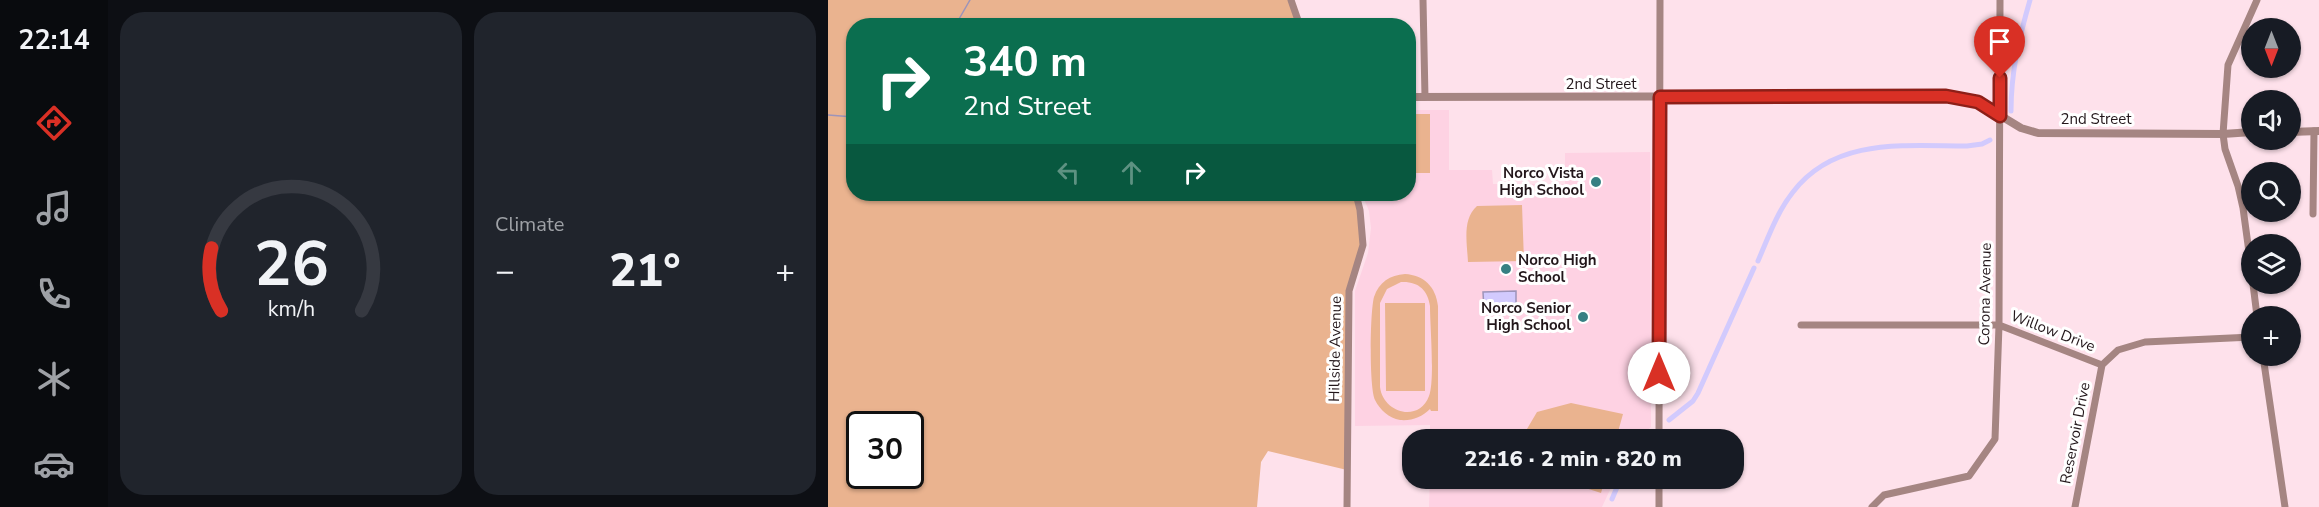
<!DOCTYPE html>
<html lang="en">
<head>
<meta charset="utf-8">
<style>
	body { margin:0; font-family:"Nunito Sans",sans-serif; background:#20242c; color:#f1f3f6; height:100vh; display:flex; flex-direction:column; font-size:22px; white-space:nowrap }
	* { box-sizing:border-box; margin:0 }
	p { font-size:20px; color:#9ea1a6 }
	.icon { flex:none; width:33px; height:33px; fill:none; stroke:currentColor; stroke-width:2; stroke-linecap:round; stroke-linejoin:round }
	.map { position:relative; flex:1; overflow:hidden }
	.drawer { display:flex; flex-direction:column; gap:12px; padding:12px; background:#0d0f14; width:720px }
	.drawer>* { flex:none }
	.banner { position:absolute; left:18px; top:18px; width:570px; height:183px; border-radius:24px; box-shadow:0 2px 4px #0004; background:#0b6e4f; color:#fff; overflow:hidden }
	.needle { width:39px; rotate:180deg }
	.buttons { position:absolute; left:1413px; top:18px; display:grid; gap:12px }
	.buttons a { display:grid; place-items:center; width:60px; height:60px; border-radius:50%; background:#171b24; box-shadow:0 2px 4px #0004; font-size:30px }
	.speed { position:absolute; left:18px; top:411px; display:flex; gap:12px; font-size:30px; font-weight:700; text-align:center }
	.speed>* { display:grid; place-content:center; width:78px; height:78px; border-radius:50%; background:#171b24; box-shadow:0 2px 4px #0004; line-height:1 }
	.speed .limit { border:3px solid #111; border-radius:9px; background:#fff; color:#111 }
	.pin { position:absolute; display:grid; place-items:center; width:51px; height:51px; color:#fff; margin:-62px -26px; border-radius:50% 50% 50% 0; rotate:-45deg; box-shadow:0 0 6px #0007 }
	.pin .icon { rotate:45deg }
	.me { position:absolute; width:66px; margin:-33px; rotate:0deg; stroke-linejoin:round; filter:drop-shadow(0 0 4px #0008) }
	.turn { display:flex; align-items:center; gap:21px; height:126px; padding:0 18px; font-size:27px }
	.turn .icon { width:78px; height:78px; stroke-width:2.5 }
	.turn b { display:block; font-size:42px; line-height:51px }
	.lanes { display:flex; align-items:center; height:57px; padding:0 18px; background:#0003; justify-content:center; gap:30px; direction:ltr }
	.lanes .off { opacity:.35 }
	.big { font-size:45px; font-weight:800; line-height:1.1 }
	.drawer .card { flex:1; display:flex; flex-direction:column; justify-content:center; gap:9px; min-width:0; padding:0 21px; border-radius:24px; background:#20242c }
	.drawer .dial { align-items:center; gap:0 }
	.dial svg { height:156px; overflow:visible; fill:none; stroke:#363941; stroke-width:7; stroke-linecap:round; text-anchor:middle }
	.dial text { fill:#f1f3f6; stroke:none }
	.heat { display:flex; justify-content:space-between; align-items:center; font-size:33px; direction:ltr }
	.drawer .tiles { flex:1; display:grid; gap:12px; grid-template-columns:repeat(2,1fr) }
	.trip { position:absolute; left:574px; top:429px; width:342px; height:60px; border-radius:24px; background:#171b24; box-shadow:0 2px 4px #0004; font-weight:800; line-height:60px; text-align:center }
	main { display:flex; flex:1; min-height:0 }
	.tab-bar { display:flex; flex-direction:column; width:108px; justify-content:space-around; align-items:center; background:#090b0e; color:#9ea1a6 }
	.tab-bar .icon { width:42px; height:42px }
	.tab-bar .on { color:#d93025 }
	.tab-bar b { font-size:27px; color:#f1f3f6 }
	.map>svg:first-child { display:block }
	.built { fill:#fed2e3 }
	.green { fill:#eab38f; fill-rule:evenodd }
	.water { fill:#d2cafd; stroke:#9d94b9; stroke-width:1.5 }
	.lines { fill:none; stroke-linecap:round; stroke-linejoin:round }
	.stream { stroke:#9d94b9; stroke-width:1.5 }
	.canal { stroke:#d2cafd; stroke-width:5 }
	.minor { stroke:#a58582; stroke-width:7 }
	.tertiary { stroke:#a58582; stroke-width:8 }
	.route-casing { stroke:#8d1f18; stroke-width:15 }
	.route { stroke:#d93025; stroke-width:10 }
	.poi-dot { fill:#378083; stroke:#fff; stroke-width:2 }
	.labels { text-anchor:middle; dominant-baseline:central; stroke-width:6; stroke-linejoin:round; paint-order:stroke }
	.street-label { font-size:15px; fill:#22161a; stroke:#fff }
	.poi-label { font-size:15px; font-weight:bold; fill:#22161a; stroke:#fff; text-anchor:end }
</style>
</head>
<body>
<main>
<nav class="tab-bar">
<b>22:14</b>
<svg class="icon on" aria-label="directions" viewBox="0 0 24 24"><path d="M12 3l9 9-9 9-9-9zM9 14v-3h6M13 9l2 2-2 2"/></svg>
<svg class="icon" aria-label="music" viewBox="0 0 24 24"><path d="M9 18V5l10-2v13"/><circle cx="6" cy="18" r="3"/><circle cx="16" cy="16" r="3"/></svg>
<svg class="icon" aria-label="phone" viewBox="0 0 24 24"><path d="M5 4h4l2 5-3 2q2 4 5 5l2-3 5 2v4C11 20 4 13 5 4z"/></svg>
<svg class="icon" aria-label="climate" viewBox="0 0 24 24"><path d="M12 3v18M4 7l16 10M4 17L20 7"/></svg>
<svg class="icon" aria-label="car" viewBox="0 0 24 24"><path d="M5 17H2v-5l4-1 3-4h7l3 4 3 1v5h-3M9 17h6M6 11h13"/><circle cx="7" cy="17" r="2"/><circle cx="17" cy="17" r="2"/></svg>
</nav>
<section class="drawer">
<div class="tiles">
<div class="card dial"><svg viewBox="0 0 100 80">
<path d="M14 69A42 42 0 1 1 86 69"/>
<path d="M14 69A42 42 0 0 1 9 37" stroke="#d93025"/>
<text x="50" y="56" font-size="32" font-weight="700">26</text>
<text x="50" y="72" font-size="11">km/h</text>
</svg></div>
<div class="card"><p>Climate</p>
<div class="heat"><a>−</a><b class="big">21°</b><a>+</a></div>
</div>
</div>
</section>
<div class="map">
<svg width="1491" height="507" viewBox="0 0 1491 507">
	<rect width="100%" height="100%" fill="#fee1eb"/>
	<!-- built -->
	<path class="built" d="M 581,110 L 621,110 L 621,170 L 664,170 L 665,184 L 737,184 L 737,153 L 822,152 L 823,427 L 809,439 L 602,440 L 602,425 L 527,426 L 527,291 L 540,253 L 543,228 L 541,211 L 534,194 L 580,194 Z
		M 602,479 L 787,479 L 774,507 L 601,507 Z"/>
	<!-- green -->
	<path class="green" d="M 0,0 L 463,0 L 472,25 L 26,26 L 26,194 L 528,194 L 535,245 L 521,291 L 519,470 L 440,451 L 433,462 L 429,507 L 0,507 ZM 32,424 L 82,424 L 82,476 L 32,476 Z
		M 581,114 L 602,114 L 602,173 L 581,173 Z
		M 694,205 L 696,261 L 640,262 C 639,243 634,219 649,206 Z
		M 577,274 C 596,275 608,287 610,306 L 610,411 L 603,411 L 602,409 C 594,417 584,421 572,420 C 561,418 552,410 547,400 C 541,387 542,312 546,297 C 551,282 562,275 577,274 ZM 573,282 C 590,281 600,290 602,306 C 602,326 607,381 601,396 C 591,423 555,413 552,387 L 552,303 L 559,289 Z
		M 557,303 L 597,303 L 597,391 L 558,391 Z
		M 743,403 L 795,414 L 788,439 L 693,439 L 709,412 Z
		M 730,479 L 777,479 L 773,493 Z"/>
	<!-- water -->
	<path class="water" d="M 688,291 L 688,310 L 656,310 L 655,292 Z"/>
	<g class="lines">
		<!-- stream -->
		<path class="stream" d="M 127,26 L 142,0
			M 0,115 L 26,117"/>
		<!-- canal -->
		<path class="canal" d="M 1183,111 C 1183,72 1191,38 1202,0
			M 930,261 C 940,238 949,212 965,192 C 1007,137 1077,146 1139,146 L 1154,144 L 1162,140
			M 841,420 L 865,401 L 870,393 L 926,268
			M 818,440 L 820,438
			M 784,499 L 793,478"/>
		<!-- minor -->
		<path class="minor" d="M 463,0 L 472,26
			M 595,0 L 597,97
			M 1485,214 L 1486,131
			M 1424,274 L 1415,208 L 1410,186 L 1397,149 L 1395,134 L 1400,65 L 1429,0
			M 1425,284 L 1429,316
			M 973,325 L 1171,325 L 1274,365
			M 1435,356 L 1457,507
			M 1274,365 L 1290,350 L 1317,342 L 1424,337
			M 831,440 L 832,0
			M 519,507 L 521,291 L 535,245 L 532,210 L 528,194
			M 831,507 L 831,478
			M 1044,507 L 1056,495 L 1141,476 L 1167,439 L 1171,325 L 1172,0
			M 1247,507 L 1274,365"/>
		<!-- tertiary -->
		<path class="tertiary" d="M 580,97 L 1118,96 L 1150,102 L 1193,128 L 1210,133 L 1395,134 L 1424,132
			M 1462,132 L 1491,131"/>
	</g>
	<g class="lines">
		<defs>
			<path id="route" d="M 831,373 L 832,97 L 1118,96 L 1150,102 L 1172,116 L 1172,78"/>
		</defs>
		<!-- route casing -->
		<use href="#route" class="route-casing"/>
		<!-- route -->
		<use href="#route" class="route"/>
	</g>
	<!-- markers -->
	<g class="poi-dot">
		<circle cx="768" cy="182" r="6"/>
		<circle cx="678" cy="269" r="6"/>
		<circle cx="755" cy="317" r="6"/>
	</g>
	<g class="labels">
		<!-- street labels -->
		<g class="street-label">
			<text x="773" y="84">2nd Street</text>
			<text x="1268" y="119">2nd Street</text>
			<text transform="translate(1157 294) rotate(-89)">Corona Avenue</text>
			<text transform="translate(1225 331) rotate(21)">Willow Drive</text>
			<text transform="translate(507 349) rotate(-89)">Hillside Avenue</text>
			<text transform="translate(1247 433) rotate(-79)">Reservoir Drive</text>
		</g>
		<!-- poi labels -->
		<g class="poi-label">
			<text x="756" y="173">Norco Vista<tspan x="756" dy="17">High School</tspan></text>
			<text x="690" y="260" text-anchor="start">Norco High<tspan x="690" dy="17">School</tspan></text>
			<text x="743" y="308">Norco Senior<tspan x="743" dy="17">High School</tspan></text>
		</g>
	</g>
</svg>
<div class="buttons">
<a><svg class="needle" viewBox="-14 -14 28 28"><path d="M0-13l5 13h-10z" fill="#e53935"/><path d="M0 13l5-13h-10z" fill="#9ea1a6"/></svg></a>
<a><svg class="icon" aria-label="sound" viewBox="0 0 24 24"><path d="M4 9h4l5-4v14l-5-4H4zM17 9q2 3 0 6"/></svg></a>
<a><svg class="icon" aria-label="search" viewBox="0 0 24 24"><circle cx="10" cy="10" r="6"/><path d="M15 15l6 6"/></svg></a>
<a><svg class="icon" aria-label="layers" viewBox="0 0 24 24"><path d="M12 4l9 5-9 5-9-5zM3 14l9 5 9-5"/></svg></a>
<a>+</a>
</div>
<div class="speed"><div class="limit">30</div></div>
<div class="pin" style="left:1172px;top:78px;background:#d93025"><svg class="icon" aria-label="arrive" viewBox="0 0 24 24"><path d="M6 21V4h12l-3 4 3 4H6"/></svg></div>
<svg class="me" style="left:831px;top:373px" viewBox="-20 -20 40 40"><circle r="19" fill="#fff"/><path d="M0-13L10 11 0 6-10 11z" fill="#d93025"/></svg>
<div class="trip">22:16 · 2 min · 820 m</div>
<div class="banner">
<div class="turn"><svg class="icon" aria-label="right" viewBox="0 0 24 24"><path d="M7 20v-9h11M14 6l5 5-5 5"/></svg><div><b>340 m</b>2nd Street</div></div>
<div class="lanes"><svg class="icon off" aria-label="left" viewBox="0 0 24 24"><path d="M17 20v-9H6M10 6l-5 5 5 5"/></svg><svg class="icon off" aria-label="ahead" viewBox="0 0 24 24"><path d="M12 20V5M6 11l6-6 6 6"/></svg><svg class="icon" aria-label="right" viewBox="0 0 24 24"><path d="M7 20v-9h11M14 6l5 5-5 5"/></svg></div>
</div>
</div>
</main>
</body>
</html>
